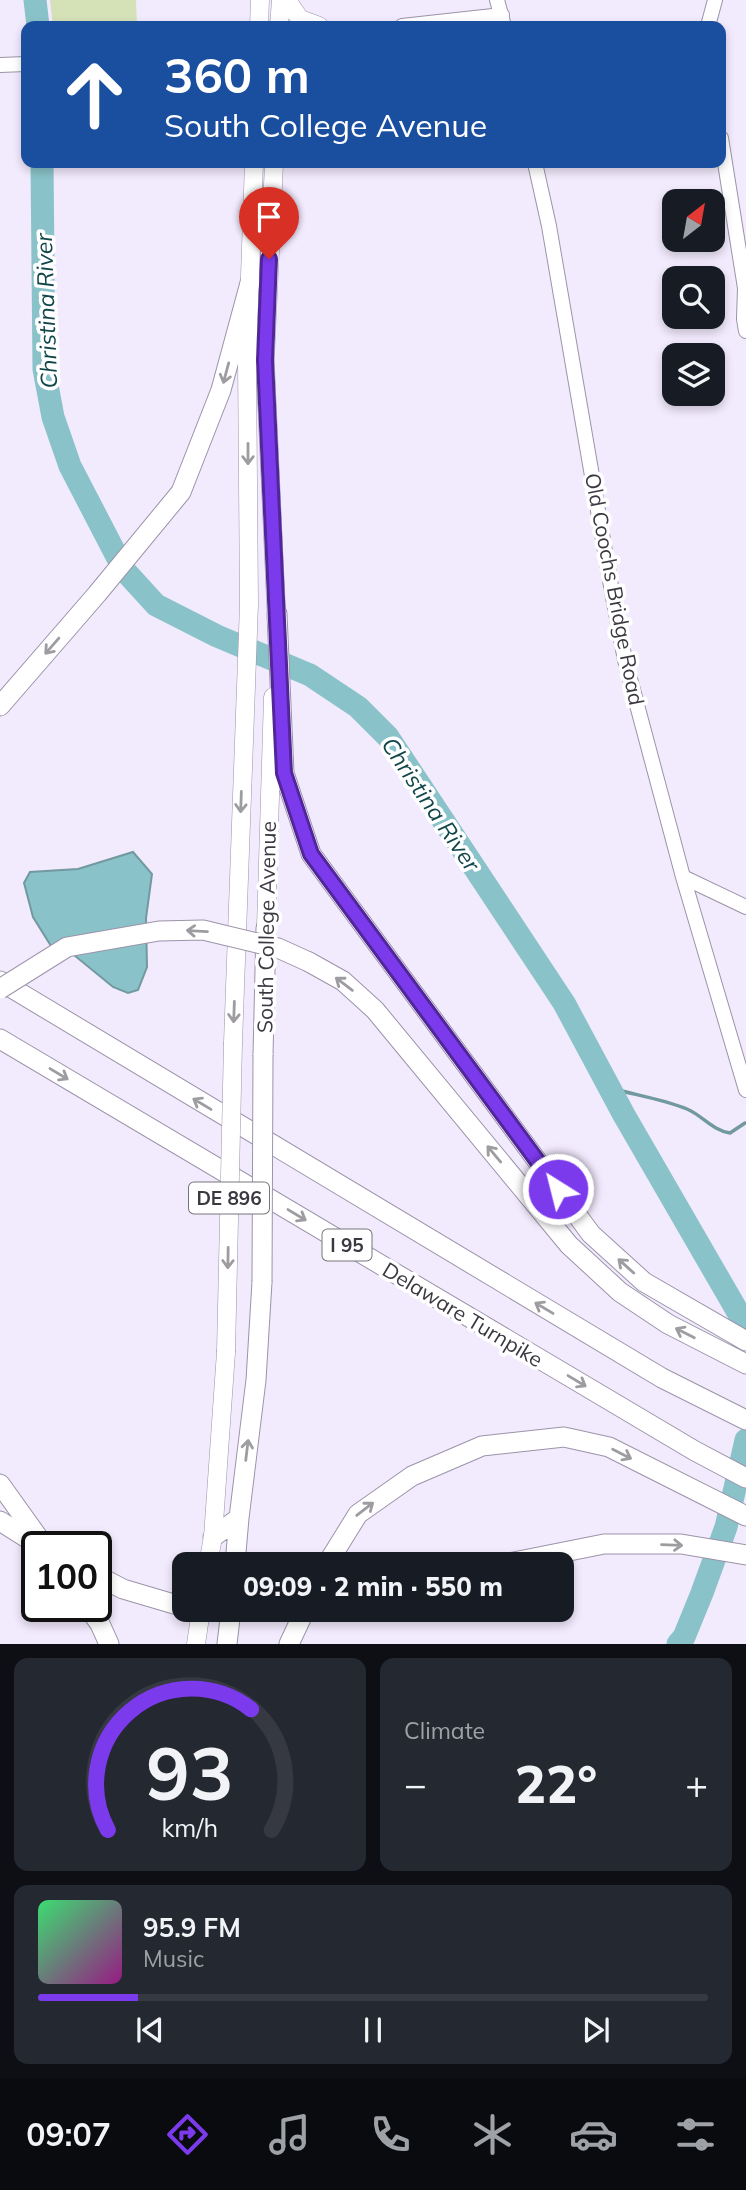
<!DOCTYPE html>
<html lang="en">
<head>
<meta charset="utf-8">
<style>
	body { margin:0; font-family:Mulish,sans-serif; background:#242831; color:#f1f3f6; height:100vh; display:flex; flex-direction:column; font-size:26px; white-space:nowrap }
	* { box-sizing:border-box; margin:0 }
	p { font-size:23px; color:#9ea1a6 }
	.icon { flex:none; width:38px; height:38px; fill:none; stroke:currentColor; stroke-width:2; stroke-linecap:round; stroke-linejoin:round }
	.map { position:relative; height:1644px; overflow:hidden }
	.panel { display:flex; flex-direction:column; gap:14px; padding:14px; background:#0d0f14; flex:1 }
	.panel>* { flex:none }
	.hud { position:absolute; left:21px; top:21px; width:705px; height:147px; border-radius:14px; box-shadow:0 4px 10px #0003; background:#1a4fa0; color:#fff; overflow:hidden }
	.needle { width:46px; rotate:31deg }
	.controls { position:absolute; left:662px; top:189px; display:grid; gap:14px }
	.controls a { display:grid; place-items:center; width:63px; height:63px; border-radius:14px; background:#171b24; box-shadow:0 4px 10px #0003; font-size:35px }
	.speed { position:absolute; left:21px; top:1531px; display:flex; gap:14px; font-size:35px; font-weight:700; text-align:center }
	.speed>* { display:grid; place-content:center; width:91px; height:91px; border-radius:50%; background:#171b24; box-shadow:0 4px 10px #0003; line-height:1 }
	.speed .limit { border:4px solid #111; border-radius:10px; background:#fff; color:#111 }
	.pin { position:absolute; display:grid; place-items:center; width:60px; height:60px; color:#fff; margin:-72px -30px; border-radius:50% 50% 50% 0; rotate:-45deg; box-shadow:0 0 7px #0007 }
	.pin .icon { rotate:45deg }
	.me { position:absolute; width:77px; margin:-38px; rotate:324deg; stroke-linejoin:round; filter:drop-shadow(0 0 5px #0008) }
	.turn { display:flex; align-items:center; gap:24px; height:147px; padding:0 28px; font-size:32px }
	.turn .icon { width:91px; height:91px; stroke-width:2.5 }
	.turn b { display:block; font-size:49px; line-height:60px }
	.big { font-size:52px; font-weight:800; line-height:1.1 }
	.panel .widget { flex:1; display:flex; flex-direction:column; justify-content:center; gap:10px; min-width:0; padding:0 24px; border-radius:14px; background:#242831 }
	.panel .dial { align-items:center; gap:0 }
	.dial svg { height:182px; overflow:visible; fill:none; stroke:#363941; stroke-width:7; stroke-linecap:round; text-anchor:middle }
	.dial text { fill:#f1f3f6; stroke:none }
	.song { display:flex; align-items:center; gap:21px }
	.cover { width:84px; height:84px; border-radius:10px; background:linear-gradient(135deg,hsl(140 70% 55%),hsl(310 70% 35%)) }
	.played { height:7px; border-radius:4px; background:linear-gradient(90deg,#7c3aed 15%,#363941 15%) }
	.keys { display:flex; justify-content:space-around; direction:ltr }
	.heat { display:flex; justify-content:space-between; align-items:center; font-size:38px; direction:ltr }
	.panel .tiles { flex:1; display:grid; gap:14px; grid-template-columns:1fr 1fr }
	.widget:last-child { grid-column:span 2 }
	.trip { position:absolute; left:172px; top:1552px; width:402px; height:70px; border-radius:14px; background:#171b24; box-shadow:0 4px 10px #0003; font-weight:800; line-height:70px; text-align:center }
	.tab-bar { display:flex; height:112px; justify-content:space-around; align-items:center; background:#090b0e; color:#9ea1a6 }
	.tab-bar .icon { width:49px; height:49px }
	.tab-bar .active { color:#7c3aed }
	.tab-bar b { font-size:32px; color:#f1f3f6 }
	.map>svg:first-child { display:block }
	.green { fill:#d5e1b7 }
	.water { fill:#89c3c9; stroke:#7299a0; stroke-width:2 }
	.lines { fill:none; stroke-linecap:round; stroke-linejoin:round }
	.stream { stroke:#7299a0; stroke-width:3.5 }
	.river { stroke:#89c3c9; stroke-width:23 }
	.minor-casing { stroke:#9c93a9; stroke-width:16 }
	.major-casing { stroke:#9c93a9; stroke-width:19 }
	.highway-casing { stroke:#9c93a9; stroke-width:21 }
	.minor { stroke:#fff; stroke-width:14 }
	.major { stroke:#fff; stroke-width:18 }
	.highway { stroke:#fff; stroke-width:19 }
	.major-bridge-casing { stroke:#9c93a9; stroke-width:19; stroke-linecap:butt }
	.highway-bridge-casing { stroke:#9c93a9; stroke-width:21; stroke-linecap:butt }
	.major-bridge { stroke:#fff; stroke-width:18 }
	.highway-bridge { stroke:#fff; stroke-width:19 }
	.oneway { stroke:#9e9ca0 }
	.route-casing { stroke:#51269a; stroke-width:18 }
	.route { stroke:#7c3aed; stroke-width:12 }
	.labels { text-anchor:middle; dominant-baseline:central; stroke-width:7; stroke-linejoin:round; paint-order:stroke }
	.shield { fill:#fff; stroke:#76747a; stroke-width:2 }
	.shield-label { font-size:19px; font-weight:bold; fill:#3c3841 }
	.street-label { font-size:21px; fill:#3c3841; stroke:#fff }
	.water-label { font-size:23px; font-style:italic; fill:#10464a; stroke:#fff }
</style>
</head>
<body>
<div class="map">
<svg width="746" height="1644" viewBox="0 0 746 1644">
	<rect width="100%" height="100%" fill="#f2eafd"/>
	<!-- green -->
	<path class="green" d="M 50,0 L 136,0 L 137,26 L 53,26 Z"/>
	<!-- water -->
	<path class="water" d="M 133,852 L 152,874 L 146,918 L 147,967 L 138,990 L 128,993 L 113,987 L 74,955 L 51,946 L 33,917 L 24,883 L 30,872 L 78,869 Z"/>
	<g class="lines">
		<!-- stream -->
		<path class="stream" d="M 610,1088 C 635,1095 663,1099 687,1109 C 703,1116 712,1130 730,1133 L 745,1123"/>
		<!-- river -->
		<path class="river" d="M 35,0 L 38,26
			M 42,163 L 44,369 L 53,417 L 70,466 L 124,570 L 156,605 L 217,636 L 310,675 L 358,707 L 388,737 L 564,1003 L 624,1115 L 746,1326
			M 678,1644 L 684,1637 L 702,1593 L 726,1527 L 746,1440"/>
		<defs>
			<path id="minor" d="M 497,0 L 504,26
				M 402,26 L 502,15
				M 708,26 L 715,0
				M 0,65 L 26,64
				M 721,138 L 745,288 L 744,319 L 746,331
				M 535,163 L 549,226 L 612,592 L 625,660 L 683,877 L 746,1090
				M 683,877 L 746,907"/>
			<path id="major" d="M 287,0 L 300,19 L 319,26
				M 259,26 L 260,0
				M 279,26 L 281,0
				M 274,163 L 265,360 L 277,627
				M 266,928 L 273,697
				M 233,1043 L 249,604 L 247,361 L 254,163
				M 208,1564 L 213,1537 L 226,1352
				M 196,1644 L 201,1610"/>
			<path id="highway" d="M 277,614 L 284,773 L 311,854 L 591,1234 L 644,1282 L 746,1341
				M 0,706 L 97,594 L 181,492 L 221,390 L 250,283
				M 309,962 L 343,981 L 375,1010 L 569,1245 L 620,1292 L 668,1324 L 746,1364
				M 0,981 L 662,1378 L 746,1420
				M 0,1039 L 695,1451 L 746,1478
				M 263,1055 L 266,928
				M 0,1484 L 45,1547
				M 0,1521 L 41,1547
				M 213,1537 L 239,1518
				M 235,1564 L 239,1518 L 256,1380 L 262,1282
				M 327,1564 L 358,1514 L 412,1476 L 482,1446 L 564,1437 L 609,1447 L 746,1516
				M 504,1564 L 604,1544 L 681,1544 L 746,1555
				M 96,1575 L 123,1589 L 184,1607
				M 87,1606 L 100,1624 L 109,1644
				M 241,1610 L 302,1610
				M 227,1644 L 231,1610
				M 289,1644 L 305,1610"/>
		</defs>
		<!-- minor casing -->
		<use href="#minor" class="minor-casing"/>
		<!-- major casing -->
		<use href="#major" class="major-casing"/>
		<!-- highway casing -->
		<use href="#highway" class="highway-casing"/>
		<!-- minor -->
		<use href="#minor" class="minor"/>
		<!-- major -->
		<use href="#major" class="major"/>
		<!-- highway -->
		<use href="#highway" class="highway"/>
		<defs>
			<path id="major-bridge" d="M 226,1352 L 233,1043"/>
			<path id="highway-bridge" d="M 0,989 L 67,947 L 159,931 L 203,930 L 278,948 L 309,962
				M 262,1282 L 263,1055"/>
		</defs>
		<!-- major-bridge casing -->
		<use href="#major-bridge" class="major-bridge-casing"/>
		<!-- highway-bridge casing -->
		<use href="#highway-bridge" class="highway-bridge-casing"/>
		<!-- major-bridge -->
		<use href="#major-bridge" class="major-bridge"/>
		<!-- highway-bridge -->
		<use href="#highway-bridge" class="highway-bridge"/>
	</g>
	<!-- one-way arrows -->
	<defs><path id="oneway-shaft" d="M-6 0H5M1.5-3L5.5 0L1.5 3" fill="none" stroke-width="1.6" stroke-linecap="round" stroke-linejoin="round" transform="scale(1.75)"/></defs>
	<g class="oneway">
		<use href="#oneway-shaft" transform="translate(226 373) rotate(105)"/>
		<use href="#oneway-shaft" transform="translate(248 454) rotate(90)"/>
		<use href="#oneway-shaft" transform="translate(52 646) rotate(131)"/>
		<use href="#oneway-shaft" transform="translate(241 802) rotate(92)"/>
		<use href="#oneway-shaft" transform="translate(197 931) rotate(-177)"/>
		<use href="#oneway-shaft" transform="translate(344 984) rotate(-143)"/>
		<use href="#oneway-shaft" transform="translate(234 1012) rotate(92)"/>
		<use href="#oneway-shaft" transform="translate(59 1074) rotate(31)"/>
		<use href="#oneway-shaft" transform="translate(202 1104) rotate(-149)"/>
		<use href="#oneway-shaft" transform="translate(494 1154) rotate(-130)"/>
		<use href="#oneway-shaft" transform="translate(297 1215) rotate(31)"/>
		<use href="#oneway-shaft" transform="translate(228 1258) rotate(91)"/>
		<use href="#oneway-shaft" transform="translate(626 1266) rotate(-138)"/>
		<use href="#oneway-shaft" transform="translate(544 1308) rotate(-149)"/>
		<use href="#oneway-shaft" transform="translate(685 1333) rotate(-153)"/>
		<use href="#oneway-shaft" transform="translate(577 1381) rotate(31)"/>
		<use href="#oneway-shaft" transform="translate(247 1450) rotate(-83)"/>
		<use href="#oneway-shaft" transform="translate(622 1454) rotate(27)"/>
		<use href="#oneway-shaft" transform="translate(365 1509) rotate(-38)"/>
		<use href="#oneway-shaft" transform="translate(672 1545) rotate(2)"/>
	</g>
	<g class="lines">
		<defs>
			<path id="route" d="M 269,259 L 265,360 L 284,773 L 311,854 L 558,1189"/>
		</defs>
		<!-- route casing -->
		<use href="#route" class="route-casing"/>
		<!-- route -->
		<use href="#route" class="route"/>
	</g>
	<g class="labels">
		<!-- shield labels -->
		<g class="shield">
			<rect x="189" y="1182.5" width="80" height="31" rx="5"/>
			<rect x="322.5" y="1229.5" width="49" height="31" rx="5"/>
		</g>
		<g class="shield-label">
			<text x="229" y="1198">DE 896</text>
			<text x="347" y="1245">I 95</text>
		</g>
		<!-- street labels -->
		<g class="street-label">
			<text transform="translate(615 589) rotate(79)">Old Coochs Bridge Road</text>
			<text transform="translate(266 927) rotate(-89)">South College Avenue</text>
			<text transform="translate(463 1314) rotate(31)">Delaware Turnpike</text>
		</g>
		<!-- water labels -->
		<g class="water-label">
			<text transform="translate(46 311) rotate(-92)">Christina River</text>
			<text transform="translate(431 804) rotate(56)">Christina River</text>
		</g>
	</g>
</svg>
<div class="controls">
<a><svg class="needle" viewBox="-14 -14 28 28"><path d="M0-13l5 13h-10z" fill="#e53935"/><path d="M0 13l5-13h-10z" fill="#9ea1a6"/></svg></a>
<a><svg class="icon" aria-label="search" viewBox="0 0 24 24"><circle cx="10" cy="10" r="6"/><path d="M15 15l6 6"/></svg></a>
<a><svg class="icon" aria-label="layers" viewBox="0 0 24 24"><path d="M12 4l9 5-9 5-9-5zM3 14l9 5 9-5"/></svg></a>
</div>
<div class="speed"><div class="limit">100</div></div>
<div class="pin" style="left:269px;top:259px;background:#d93025"><svg class="icon" aria-label="arrive" viewBox="0 0 24 24"><path d="M6 21V4h12l-3 4 3 4H6"/></svg></div>
<svg class="me" style="left:558px;top:1189px" viewBox="-20 -20 40 40"><circle r="17" fill="#7c3aed" stroke="#fff" stroke-width="3"/><path d="M0-11L8 9 0 5-8 9z" fill="#fff"/></svg>
<div class="trip">09:09 · 2 min · 550 m</div>
<div class="hud">
<div class="turn"><svg class="icon" aria-label="ahead" viewBox="0 0 24 24"><path d="M12 20V5M6 11l6-6 6 6"/></svg><div><b>360 m</b>South College Avenue</div></div>
</div>
</div>
<section class="panel">
<div class="tiles">
<div class="widget dial"><svg viewBox="0 0 100 80">
<path d="M14 69A42 42 0 1 1 86 69"/>
<path d="M14 69A42 42 0 0 1 77 16" stroke="#7c3aed"/>
<text x="50" y="56" font-size="32" font-weight="700">93</text>
<text x="50" y="72" font-size="11">km/h</text>
</svg></div>
<div class="widget"><p>Climate</p>
<div class="heat"><a>−</a><b class="big">22°</b><a>+</a></div>
</div>
<div class="widget">
<div class="song"><i class="cover"></i><div><b>95.9 FM</b><p>Music</p></div></div>
<div class="played"></div>
<div class="keys"><svg class="icon" aria-label="previous" viewBox="0 0 24 24"><path d="M18 5L8 12l10 7zM5 5v14"/></svg><svg class="icon" aria-label="pause" viewBox="0 0 24 24"><path d="M8 5v14M16 5v14"/></svg><svg class="icon" aria-label="next" viewBox="0 0 24 24"><path d="M6 5l10 7-10 7zM19 5v14"/></svg></div>
</div>
</div>
</section>
<nav class="tab-bar">
<b>09:07</b>
<svg class="icon active" aria-label="directions" viewBox="0 0 24 24"><path d="M12 3l9 9-9 9-9-9zM9 14v-3h6M13 9l2 2-2 2"/></svg>
<svg class="icon" aria-label="music" viewBox="0 0 24 24"><path d="M9 18V5l10-2v13"/><circle cx="6" cy="18" r="3"/><circle cx="16" cy="16" r="3"/></svg>
<svg class="icon" aria-label="phone" viewBox="0 0 24 24"><path d="M5 4h4l2 5-3 2q2 4 5 5l2-3 5 2v4C11 20 4 13 5 4z"/></svg>
<svg class="icon" aria-label="climate" viewBox="0 0 24 24"><path d="M12 3v18M4 7l16 10M4 17L20 7"/></svg>
<svg class="icon" aria-label="car" viewBox="0 0 24 24"><path d="M5 17H2v-5l4-1 3-4h7l3 4 3 1v5h-3M9 17h6M6 11h13"/><circle cx="7" cy="17" r="2"/><circle cx="17" cy="17" r="2"/></svg>
<svg class="icon" aria-label="filters" viewBox="0 0 24 24"><path d="M4 7h16M4 17h16"/><circle cx="9" cy="7" r="2"/><circle cx="15" cy="17" r="2"/></svg>
</nav>
</body>
</html>
